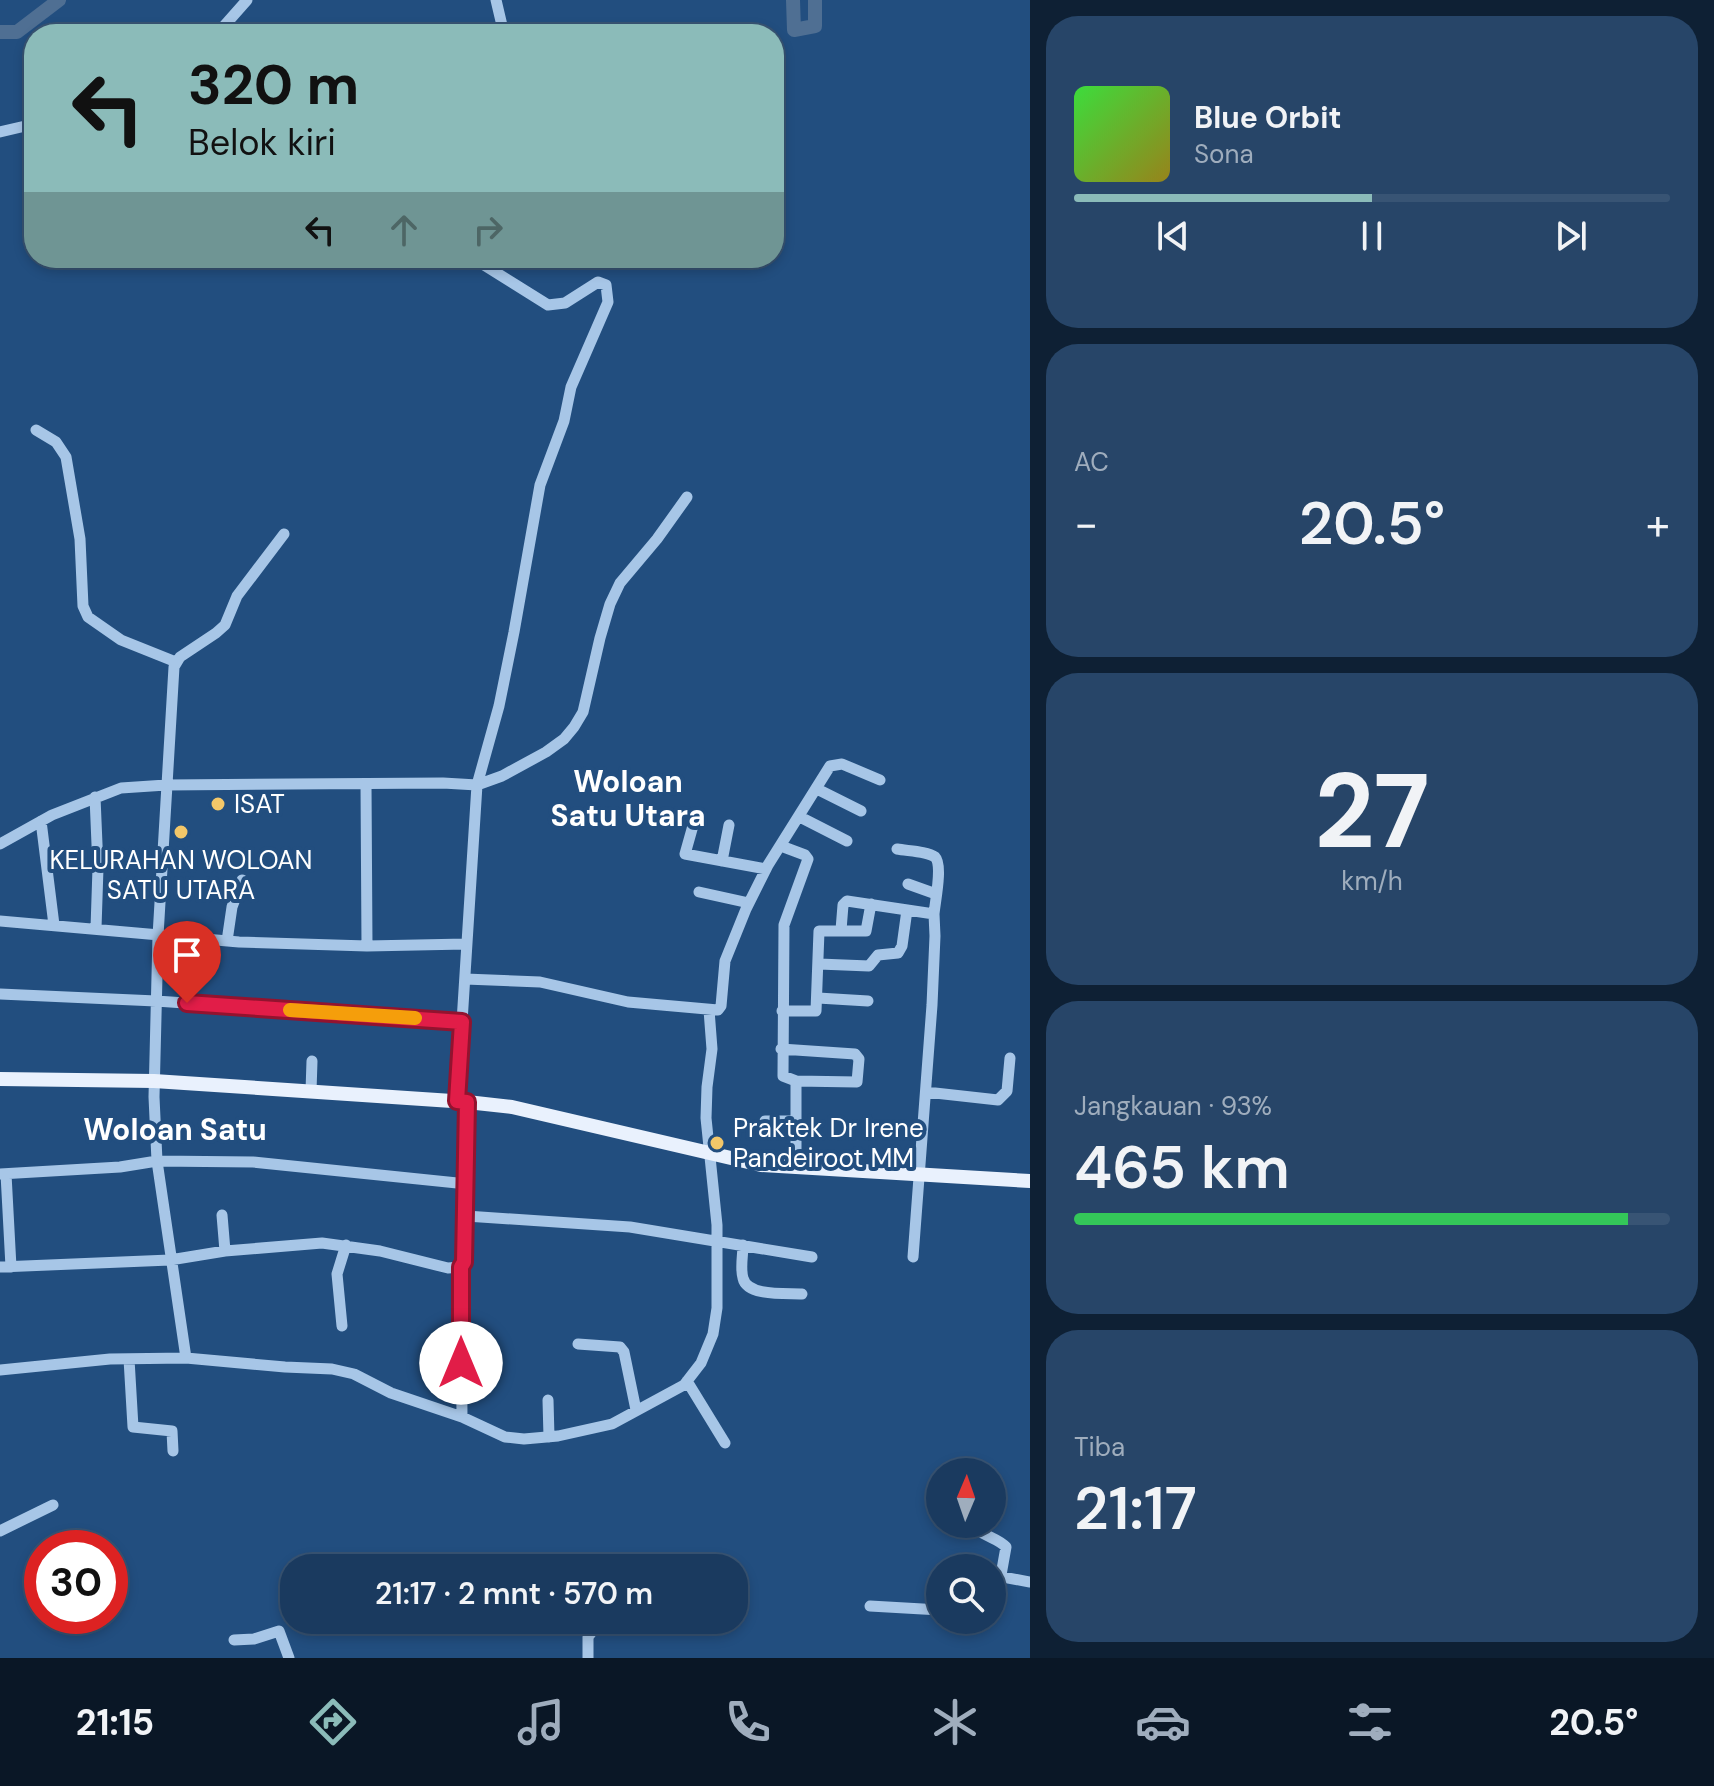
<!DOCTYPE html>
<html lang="id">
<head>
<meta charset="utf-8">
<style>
	body { margin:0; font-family:"DM Sans",sans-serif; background:#274568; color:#f1f3f6; height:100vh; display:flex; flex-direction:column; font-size:30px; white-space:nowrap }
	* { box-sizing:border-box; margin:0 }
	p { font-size:26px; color:#9fadbd }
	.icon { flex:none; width:44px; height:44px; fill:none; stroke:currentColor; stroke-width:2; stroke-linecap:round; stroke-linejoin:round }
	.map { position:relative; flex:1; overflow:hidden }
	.sheet { display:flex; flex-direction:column; gap:16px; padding:16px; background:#0e2034; width:684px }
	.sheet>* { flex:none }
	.banner { position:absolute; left:24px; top:24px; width:760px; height:244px; border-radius:32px; box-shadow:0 4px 12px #0003,0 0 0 2px #385474; background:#8bbbb9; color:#111; overflow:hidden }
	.needle { width:52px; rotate:2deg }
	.tools { position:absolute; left:926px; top:1458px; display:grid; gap:16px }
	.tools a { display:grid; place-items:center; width:80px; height:80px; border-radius:50%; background:#1a3a5f; box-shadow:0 4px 12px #0003,0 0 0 2px #385474; font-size:40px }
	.speed { position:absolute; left:24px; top:1530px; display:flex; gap:16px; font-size:40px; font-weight:700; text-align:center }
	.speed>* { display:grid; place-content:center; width:104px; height:104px; border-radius:50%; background:#1a3a5f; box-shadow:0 4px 12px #0003,0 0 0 2px #385474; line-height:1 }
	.speed .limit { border:12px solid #d22; background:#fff; color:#111 }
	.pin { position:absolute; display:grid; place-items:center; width:68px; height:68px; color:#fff; margin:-82px -34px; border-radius:50% 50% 50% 0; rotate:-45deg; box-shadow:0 0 8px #0007 }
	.pin .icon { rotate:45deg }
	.me { position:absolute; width:88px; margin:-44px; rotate:0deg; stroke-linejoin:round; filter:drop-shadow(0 0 6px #0008) }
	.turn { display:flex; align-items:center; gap:28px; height:168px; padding:0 32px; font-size:36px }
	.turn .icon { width:104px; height:104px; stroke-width:2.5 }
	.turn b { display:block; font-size:56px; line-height:68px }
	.lanes { display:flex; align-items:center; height:76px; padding:0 32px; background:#0003; justify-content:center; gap:40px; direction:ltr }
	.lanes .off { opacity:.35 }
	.big { font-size:60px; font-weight:600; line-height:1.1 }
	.sheet .card { flex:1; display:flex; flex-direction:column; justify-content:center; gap:12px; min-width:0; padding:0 28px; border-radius:32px; background:#274568 }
	.sheet .dial { align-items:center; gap:0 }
	.dial b { font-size:104px; line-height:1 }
	.song { display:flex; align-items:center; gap:24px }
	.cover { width:96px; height:96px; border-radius:12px; background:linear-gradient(135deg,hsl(120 70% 55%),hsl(50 70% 35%)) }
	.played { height:8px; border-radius:4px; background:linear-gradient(90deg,#8bbbb9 50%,#385474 50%) }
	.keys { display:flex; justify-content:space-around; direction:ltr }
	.heat { display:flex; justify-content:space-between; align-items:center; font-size:44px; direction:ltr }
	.charge { height:12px; border-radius:6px; background:linear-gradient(90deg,#34c759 93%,#385474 0) }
	.trip { position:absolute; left:280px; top:1554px; width:468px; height:80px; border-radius:32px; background:#1a3a5f; box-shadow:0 4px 12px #0003,0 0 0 2px #385474; font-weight:600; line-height:80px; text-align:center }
	.tabs { display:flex; height:128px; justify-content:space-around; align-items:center; background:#0a1726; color:#9fadbd }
	.tabs .icon { width:56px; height:56px }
	.tabs .active { color:#8bbbb9 }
	.tabs b { font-size:36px; color:#f1f3f6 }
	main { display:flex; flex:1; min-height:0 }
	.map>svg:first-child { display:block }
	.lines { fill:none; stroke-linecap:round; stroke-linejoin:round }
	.river { stroke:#4f6f93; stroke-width:14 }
	.minor { stroke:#a7c6e7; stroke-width:11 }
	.major { stroke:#e9f1fd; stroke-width:14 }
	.route-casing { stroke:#92132f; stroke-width:20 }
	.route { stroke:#e11d48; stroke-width:14 }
	.slow { stroke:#f59e0b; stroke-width:14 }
	.poi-dot { fill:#f3c769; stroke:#224e7f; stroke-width:3 }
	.labels { text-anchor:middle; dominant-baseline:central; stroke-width:8; stroke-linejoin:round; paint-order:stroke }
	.poi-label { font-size:26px; fill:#fff; stroke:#224e7f; text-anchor:start }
	.quarter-label { font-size:30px; font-weight:bold; fill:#fff; stroke:#224e7f }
</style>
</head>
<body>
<main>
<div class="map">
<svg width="1030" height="1658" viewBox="0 0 1030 1658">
	<rect width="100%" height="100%" fill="#224e7f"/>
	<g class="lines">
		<!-- river -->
		<path class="river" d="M 793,0 L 794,30 L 815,26 L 815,0
			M 0,32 L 17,32 L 59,0"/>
		<!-- minor -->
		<path class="minor" d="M 496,0 L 504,34
			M 217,34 L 247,0
			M 0,132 L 34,124
			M 36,430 L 56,442 L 66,457 L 80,539 L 83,606 L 88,617 L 121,640 L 176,662
			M 366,784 L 367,946
			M 817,789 L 861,811
			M 95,797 L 98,868 L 96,928
			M 696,815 L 685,854 L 766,869
			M 800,817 L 847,841
			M 41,821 L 54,925
			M 0,844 L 52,815 L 121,788 L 166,785 L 443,783 L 477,785 L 502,776 L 546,752 L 564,739 L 574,727 L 583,712 L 600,638 L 610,604 L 620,583 L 657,539 L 687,497
			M 781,846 L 805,855 L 808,859 L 784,925 L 783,1076 L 796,1081 L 857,1082 L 859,1059 L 855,1054 L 781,1049
			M 722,861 L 729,825
			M 908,884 L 936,894
			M 699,892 L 749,903
			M 0,921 L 239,942 L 367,946 L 466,944
			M 841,930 L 843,905 L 847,901 L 934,914 C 935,902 943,865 935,857 C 927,851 907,851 897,849
			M 227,941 L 232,907 L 242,880
			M 819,964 L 869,966 L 878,955 L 898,953 L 902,946 L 907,910
			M 465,979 L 540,982 L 628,1002 L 718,1010 L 721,1006 L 725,961 L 746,909 L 768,865 L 830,766 L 842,764 L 880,780
			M 0,994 L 156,1001 L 462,1022
			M 818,998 L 868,1001
			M 782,1011 L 816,1011 L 819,931 L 866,931 L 871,904
			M 796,1081 L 796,1168
			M 311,1091 L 312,1061
			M 926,1092 L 998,1100 L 1007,1091 L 1010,1058
			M 457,1101 L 477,785 L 499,706 L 514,632 L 540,485 L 564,421 L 571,387 L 608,302 L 606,285 L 598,282 L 565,303 L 548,305 L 473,258
			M 765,1121 L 796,1121
			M 0,1174 L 120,1167 L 157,1161 L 253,1162 L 467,1184
			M 6,1174 L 11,1267
			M 222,1215 L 225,1251
			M 466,1216 L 630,1227 L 812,1257
			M 743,1245 C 743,1255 740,1268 743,1278 C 747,1297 787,1293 802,1294
			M 913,1257 L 932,1005 L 935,936 L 934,914
			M 0,1267 L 170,1260 L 225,1251 L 322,1243 L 380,1251 L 448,1268 L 461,1267 L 464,1262 L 467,1102
			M 461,1267 L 462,1417
			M 342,1326 L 337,1274 L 346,1245
			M 578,1344 L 620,1347 L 624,1352 L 636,1410
			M 186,1358 L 157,1161 L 154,1097 L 158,936 L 174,667 L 180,657 L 216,633 L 225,625 L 237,596 L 284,534
			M 129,1359 L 133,1427 L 172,1431 L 173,1451
			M 0,1370 L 110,1359 L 186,1358 L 285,1367 L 332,1369 L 354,1374 L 391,1393 L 462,1417 L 505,1437 L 524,1439 L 558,1436 L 612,1424 L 684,1385 L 701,1363 L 713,1334 L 717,1308 L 717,1225 L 706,1118 L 707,1087 L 712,1049 L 709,1010
			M 687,1381 L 725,1443
			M 548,1400 L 549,1437
			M 973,1524 C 980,1536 997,1537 1006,1547 L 1001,1575
			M 0,1531 L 53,1505
			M 992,1575 L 1030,1582
			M 870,1606 L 940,1610
			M 234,1640 L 254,1639 L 279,1631 L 289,1658
			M 588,1658 L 588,1637 L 601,1620"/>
		<!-- major -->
		<path class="major" d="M 0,1079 L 154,1081 L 467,1102 L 512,1107 L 761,1165 L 1030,1181"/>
	</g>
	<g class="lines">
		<defs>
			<path id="route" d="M 187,1003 L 462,1022 L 457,1101 L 467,1102 L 464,1262 L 461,1267 L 461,1363"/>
		</defs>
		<!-- route casing -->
		<use href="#route" class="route-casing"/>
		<!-- route -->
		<use href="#route" class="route"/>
		<!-- slow -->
		<path class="slow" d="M 290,1010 L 415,1018"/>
	</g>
	<!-- markers -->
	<g class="poi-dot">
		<circle cx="218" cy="804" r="8"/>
		<circle cx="181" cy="832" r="8"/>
		<circle cx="717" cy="1143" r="8"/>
	</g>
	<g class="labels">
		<!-- poi labels -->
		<g class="poi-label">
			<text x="234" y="804">ISAT</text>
			<text x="181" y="860" text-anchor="middle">KELURAHAN WOLOAN<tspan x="181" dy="30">SATU UTARA</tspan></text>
			<text x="733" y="1128">Praktek Dr Irene<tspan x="733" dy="30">Pandeiroot MM</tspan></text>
		</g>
		<!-- quarter labels -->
		<g class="quarter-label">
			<text x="628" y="781">Woloan<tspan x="628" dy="34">Satu Utara</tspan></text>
			<text x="175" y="1129">Woloan Satu</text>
		</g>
	</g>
</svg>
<div class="tools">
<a><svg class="needle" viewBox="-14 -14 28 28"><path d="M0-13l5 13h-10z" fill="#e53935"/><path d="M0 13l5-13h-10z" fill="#9fadbd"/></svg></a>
<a><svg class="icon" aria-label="search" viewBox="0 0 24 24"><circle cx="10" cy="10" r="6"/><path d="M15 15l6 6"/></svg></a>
</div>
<div class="speed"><div class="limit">30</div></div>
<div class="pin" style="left:187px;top:1003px;background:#d93025"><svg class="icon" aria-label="arrive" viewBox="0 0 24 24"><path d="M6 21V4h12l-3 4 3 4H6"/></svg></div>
<svg class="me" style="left:461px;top:1363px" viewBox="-20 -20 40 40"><circle r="19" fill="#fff"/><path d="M0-13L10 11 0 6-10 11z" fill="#e11d48"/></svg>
<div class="trip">21:17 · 2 mnt · 570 m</div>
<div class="banner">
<div class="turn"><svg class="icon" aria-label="left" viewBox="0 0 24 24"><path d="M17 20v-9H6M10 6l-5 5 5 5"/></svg><div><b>320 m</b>Belok kiri</div></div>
<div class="lanes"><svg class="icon" aria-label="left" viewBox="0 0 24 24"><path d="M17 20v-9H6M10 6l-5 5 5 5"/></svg><svg class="icon off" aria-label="ahead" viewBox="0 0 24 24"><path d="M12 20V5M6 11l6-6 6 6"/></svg><svg class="icon off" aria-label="right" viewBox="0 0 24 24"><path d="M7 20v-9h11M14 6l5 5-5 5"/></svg></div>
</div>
</div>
<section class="sheet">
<div class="card">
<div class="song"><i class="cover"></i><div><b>Blue Orbit</b><p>Sona</p></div></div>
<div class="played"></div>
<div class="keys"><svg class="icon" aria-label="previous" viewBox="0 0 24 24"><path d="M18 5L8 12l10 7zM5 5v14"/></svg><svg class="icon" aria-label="pause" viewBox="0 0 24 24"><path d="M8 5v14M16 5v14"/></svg><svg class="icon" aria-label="next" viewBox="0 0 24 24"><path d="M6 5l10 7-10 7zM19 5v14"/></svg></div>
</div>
<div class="card"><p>AC</p>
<div class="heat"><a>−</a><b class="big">20.5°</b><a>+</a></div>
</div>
<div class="card dial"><b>27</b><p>km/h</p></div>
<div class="card"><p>Jangkauan · 93%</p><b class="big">465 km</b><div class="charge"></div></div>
<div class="card"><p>Tiba</p><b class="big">21:17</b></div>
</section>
</main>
<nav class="tabs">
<b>21:15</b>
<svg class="icon active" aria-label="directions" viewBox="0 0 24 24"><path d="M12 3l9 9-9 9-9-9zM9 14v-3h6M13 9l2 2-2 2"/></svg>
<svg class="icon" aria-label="music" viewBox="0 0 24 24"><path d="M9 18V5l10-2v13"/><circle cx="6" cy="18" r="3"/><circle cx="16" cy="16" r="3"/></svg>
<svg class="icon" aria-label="phone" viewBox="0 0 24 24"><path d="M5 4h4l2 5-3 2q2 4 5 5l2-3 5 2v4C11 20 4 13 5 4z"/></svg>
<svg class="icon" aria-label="climate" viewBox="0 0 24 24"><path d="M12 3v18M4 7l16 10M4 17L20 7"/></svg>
<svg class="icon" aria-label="car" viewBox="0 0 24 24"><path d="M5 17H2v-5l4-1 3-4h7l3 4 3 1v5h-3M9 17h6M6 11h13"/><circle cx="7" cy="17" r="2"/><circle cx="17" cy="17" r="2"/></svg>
<svg class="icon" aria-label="filters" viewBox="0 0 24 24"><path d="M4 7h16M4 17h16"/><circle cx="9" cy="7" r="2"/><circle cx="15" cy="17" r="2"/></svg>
<b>20.5°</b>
</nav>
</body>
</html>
